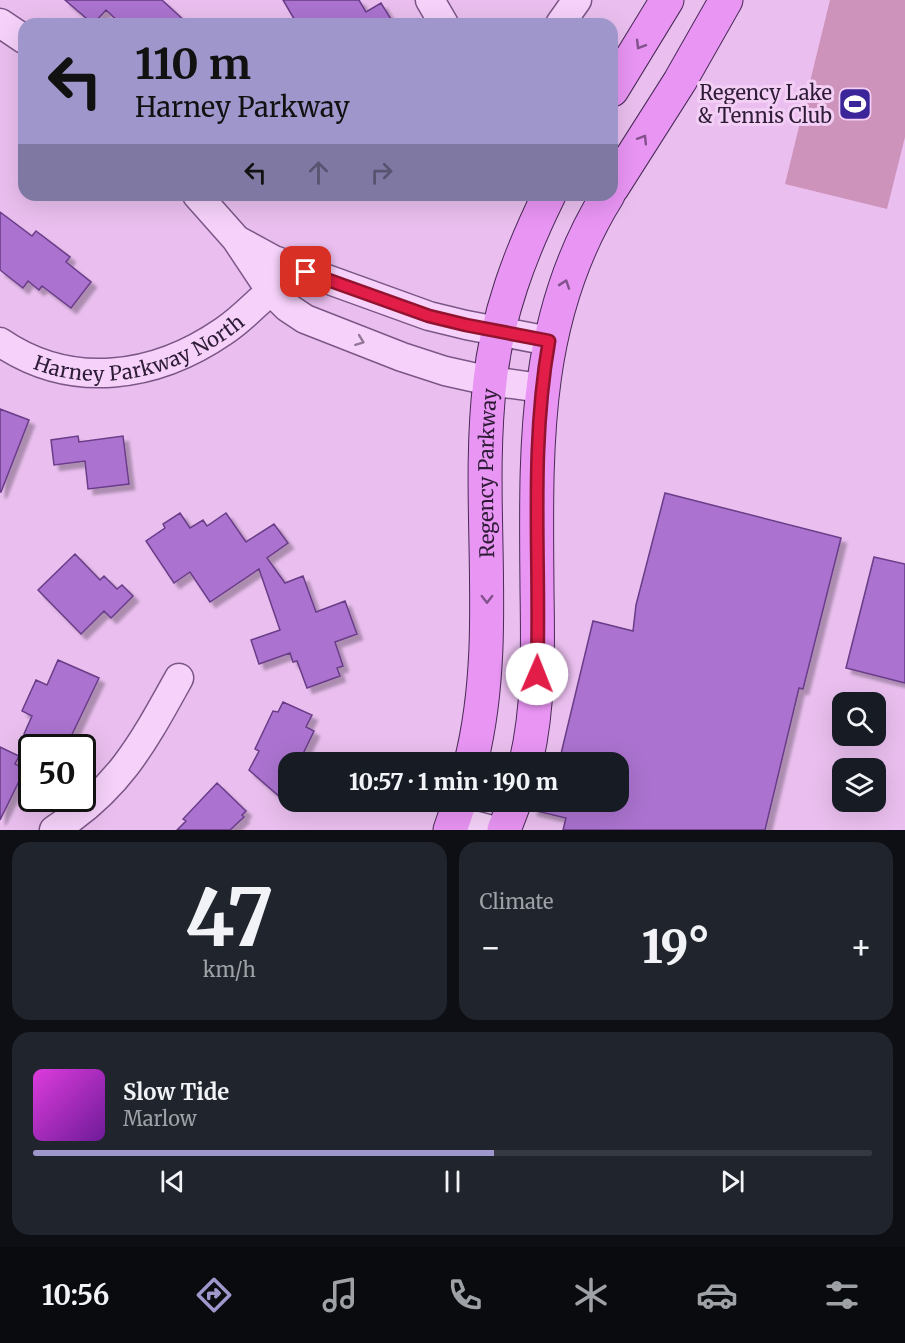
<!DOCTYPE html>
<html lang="en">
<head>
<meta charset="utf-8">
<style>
	body { margin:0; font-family:Merriweather,serif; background:#20242c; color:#f1f3f6; height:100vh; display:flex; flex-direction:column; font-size:22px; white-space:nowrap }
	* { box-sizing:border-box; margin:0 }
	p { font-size:20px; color:#9ea1a6 }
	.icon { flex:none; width:33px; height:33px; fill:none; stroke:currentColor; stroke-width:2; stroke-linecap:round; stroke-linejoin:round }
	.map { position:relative; height:830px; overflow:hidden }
	.side { display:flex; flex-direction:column; gap:12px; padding:12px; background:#0d0f14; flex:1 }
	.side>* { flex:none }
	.guide { position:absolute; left:18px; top:18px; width:600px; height:183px; border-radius:18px; box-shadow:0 6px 24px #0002; background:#9f96cc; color:#111; overflow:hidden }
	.fabs { position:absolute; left:832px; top:692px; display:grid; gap:12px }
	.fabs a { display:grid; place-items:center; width:54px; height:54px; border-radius:12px; background:#171b24; box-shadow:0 6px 24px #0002; font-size:30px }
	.speed { position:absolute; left:18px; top:734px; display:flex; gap:12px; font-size:30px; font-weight:700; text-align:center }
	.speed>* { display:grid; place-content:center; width:78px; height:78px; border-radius:50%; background:#171b24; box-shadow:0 6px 24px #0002; line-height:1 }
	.speed .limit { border:3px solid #111; border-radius:9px; background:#fff; color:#111 }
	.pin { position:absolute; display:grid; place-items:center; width:51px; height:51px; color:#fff; margin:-26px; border-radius:12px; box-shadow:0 3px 9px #0006 }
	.me { position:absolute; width:66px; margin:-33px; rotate:1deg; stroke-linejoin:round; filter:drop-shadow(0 0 4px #0008) }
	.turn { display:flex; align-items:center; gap:21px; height:126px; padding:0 18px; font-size:27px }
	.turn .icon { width:78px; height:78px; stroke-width:2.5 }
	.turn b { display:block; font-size:42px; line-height:51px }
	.lanes { display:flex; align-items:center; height:57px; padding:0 18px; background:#0003; justify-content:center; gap:30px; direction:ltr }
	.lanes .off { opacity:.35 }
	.big { font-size:45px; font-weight:800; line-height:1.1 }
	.side .card { flex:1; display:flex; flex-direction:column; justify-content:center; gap:9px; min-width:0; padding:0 21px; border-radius:18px; background:#20242c }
	.side .dial { align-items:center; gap:0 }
	.dial b { font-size:78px; line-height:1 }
	.song { display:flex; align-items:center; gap:18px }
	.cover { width:72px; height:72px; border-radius:9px; background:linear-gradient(135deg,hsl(300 70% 55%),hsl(280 70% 35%)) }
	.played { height:6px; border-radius:3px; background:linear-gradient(90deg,#9f96cc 55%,#363941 55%) }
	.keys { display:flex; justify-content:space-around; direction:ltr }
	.heat { display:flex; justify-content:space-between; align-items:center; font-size:33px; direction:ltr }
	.side .tiles { flex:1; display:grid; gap:12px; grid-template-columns:1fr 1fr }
	.card:last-child { grid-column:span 2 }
	.trip { position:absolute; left:278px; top:752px; width:351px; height:60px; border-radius:18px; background:#171b24; box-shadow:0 6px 24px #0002; font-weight:800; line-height:60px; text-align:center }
	.menu { display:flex; height:96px; justify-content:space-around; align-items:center; background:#090b0e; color:#9ea1a6 }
	.menu .icon { width:42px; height:42px }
	.menu .active { color:#9f96cc }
	.menu b { font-size:27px; color:#f1f3f6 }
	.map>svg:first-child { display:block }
	.green { fill:#cd93bb }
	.building { fill:#ab73cf; stroke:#693c88; stroke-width:1.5; filter:url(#shadow) }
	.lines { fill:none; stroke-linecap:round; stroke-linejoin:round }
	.minor-casing { stroke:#7b5788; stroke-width:31 }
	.major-casing { stroke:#472b55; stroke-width:35 }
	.minor { stroke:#f6d2fa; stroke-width:28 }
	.major { stroke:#e995f4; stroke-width:33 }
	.oneway { stroke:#82528c }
	.oneway2 { stroke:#927798 }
	.route-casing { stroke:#92132f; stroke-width:15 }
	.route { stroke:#e11d48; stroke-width:10 }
	.labels { text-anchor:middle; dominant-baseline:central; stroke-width:6; stroke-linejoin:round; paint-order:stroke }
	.poi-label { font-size:20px; fill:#2e1c37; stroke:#f3cff6; text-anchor:end }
	.street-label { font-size:20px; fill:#2e1c37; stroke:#f3cff6 }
</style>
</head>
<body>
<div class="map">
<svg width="905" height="830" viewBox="0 0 905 830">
	<defs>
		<filter id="shadow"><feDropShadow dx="5.5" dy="5.5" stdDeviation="1.5" flood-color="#0004"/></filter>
	</defs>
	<rect width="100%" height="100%" fill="#eabfef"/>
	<!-- green -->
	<path class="green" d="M 830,0 L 905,0 L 905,137 L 887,209 L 785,184 Z"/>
	<!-- building -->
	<path class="building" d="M 65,0 L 162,0 L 188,24 L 121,24 L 106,10 L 93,24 Z
		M 283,0 L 359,0 L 366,12 L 381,3 L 394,24 L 297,24 Z
		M 0,212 L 32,236 L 36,231 L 70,257 L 66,262 L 91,282 L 71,308 L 42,286 L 39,290 L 28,281 L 23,288 L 0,270 Z
		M 0,409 L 29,420 L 1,492 L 0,492 Z
		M 78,436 L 79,442 L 123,436 L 129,484 L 88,489 L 85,461 L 54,465 L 51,440 Z
		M 665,493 L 841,538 L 803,689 L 799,688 L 765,830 L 563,830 L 566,818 L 532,810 L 533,801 L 618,801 L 618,762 L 559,762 L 593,621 L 633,631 L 636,605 Z
		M 180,513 L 190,528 L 203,520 L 207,526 L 226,513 L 246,542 L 274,524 L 288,543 L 267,558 L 285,583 L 303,576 L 316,612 L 345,601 L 357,634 L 335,642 L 343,666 L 337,668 L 340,676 L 307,688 L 297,661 L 293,662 L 290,653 L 259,664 L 251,640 L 280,630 L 259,569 L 210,602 L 190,572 L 174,583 L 146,541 L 165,528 L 163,524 Z
		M 75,554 L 100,580 L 104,576 L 117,589 L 122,585 L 133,596 L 111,618 L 104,611 L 81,634 L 38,590 Z
		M 874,557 L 905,564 L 905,683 L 846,668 Z
		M 58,660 L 99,678 L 66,747 L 51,747 L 24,734 L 32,716 L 22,711 L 36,680 L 47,685 Z
		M 283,702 L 312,715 L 306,727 L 314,731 L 299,762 L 288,762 L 288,804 L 249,770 L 259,751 L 255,749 L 273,711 L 278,712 Z
		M 0,747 L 19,756 L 15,764 L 25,769 L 0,820 Z
		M 217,783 L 246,811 L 242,815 L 244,817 L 230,830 L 177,830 L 186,821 L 183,819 Z"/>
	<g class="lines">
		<defs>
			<g id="minor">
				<path d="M 430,0 L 444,24"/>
				<path d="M 0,23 L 24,39"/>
				<path d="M 560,24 L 577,0"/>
				<path d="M 197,195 L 236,239 L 270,290 L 287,307 L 305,319 L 402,357 L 445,371 L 490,381 L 541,388"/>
				<path d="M 239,241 L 274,260 L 429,316 L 466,325 L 549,341"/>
				<path id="s1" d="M 0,342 C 72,391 156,378 224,331 C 265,303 264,280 322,278"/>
				<path d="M 454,820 L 492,830"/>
				<path d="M 54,830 C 119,789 143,743 179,678"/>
			</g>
			<g id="major">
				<path d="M 612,90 L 667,0"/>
				<path d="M 612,188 L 680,81 L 726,0"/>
				<path id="s2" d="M 471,762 C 502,637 475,508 490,381 C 497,315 520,254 549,195"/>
				<path d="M 526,762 C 539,706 538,648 537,590 C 536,451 531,318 608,195"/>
				<path d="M 450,830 L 460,801"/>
				<path d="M 504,830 L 515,801"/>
			</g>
		</defs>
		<!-- minor casing -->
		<use href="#minor" class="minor-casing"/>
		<!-- major casing -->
		<use href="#major" class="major-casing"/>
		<!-- minor -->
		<use href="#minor" class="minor"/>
		<!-- major -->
		<use href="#major" class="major"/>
	</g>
	<!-- one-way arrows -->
	<defs><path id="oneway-chevron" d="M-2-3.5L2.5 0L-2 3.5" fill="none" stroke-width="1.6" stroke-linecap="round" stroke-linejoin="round" transform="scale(1.5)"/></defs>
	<g class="oneway">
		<use href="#oneway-chevron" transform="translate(640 45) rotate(121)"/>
		<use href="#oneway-chevron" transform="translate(643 139) rotate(-58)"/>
		<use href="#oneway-chevron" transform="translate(565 284) rotate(-71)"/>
		<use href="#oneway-chevron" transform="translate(487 599) rotate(90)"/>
	</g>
	<use class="oneway2" href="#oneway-chevron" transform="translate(360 341) rotate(21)"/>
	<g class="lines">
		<defs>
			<path id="route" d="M 306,272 L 429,316 L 466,325 L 549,341 C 529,454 541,560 537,674"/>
		</defs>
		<!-- route casing -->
		<use href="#route" class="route-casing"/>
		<!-- route -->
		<use href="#route" class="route"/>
	</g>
	<!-- icons -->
	<defs>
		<symbol id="stadium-square" viewBox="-11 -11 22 22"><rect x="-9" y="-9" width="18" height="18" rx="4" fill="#3b2599" stroke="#f3cff6"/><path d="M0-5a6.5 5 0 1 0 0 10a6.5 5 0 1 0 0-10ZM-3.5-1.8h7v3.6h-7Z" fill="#fff"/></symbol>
	</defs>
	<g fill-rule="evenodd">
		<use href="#stadium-square" x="836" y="85" width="38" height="38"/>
	</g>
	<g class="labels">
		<!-- poi labels -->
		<g class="poi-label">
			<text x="832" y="92">Regency Lake<tspan x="832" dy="23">&amp; Tennis Club</tspan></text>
		</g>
		<!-- street labels -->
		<g class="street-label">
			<text stroke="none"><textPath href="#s1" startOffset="150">Harney Parkway North</textPath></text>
			<text stroke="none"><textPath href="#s2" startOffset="290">Regency Parkway</textPath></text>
		</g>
	</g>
</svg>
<div class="fabs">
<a><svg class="icon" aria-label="search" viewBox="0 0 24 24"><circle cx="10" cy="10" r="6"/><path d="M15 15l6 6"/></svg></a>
<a><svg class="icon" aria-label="layers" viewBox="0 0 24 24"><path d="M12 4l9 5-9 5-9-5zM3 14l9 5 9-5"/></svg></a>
</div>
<div class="speed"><div class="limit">50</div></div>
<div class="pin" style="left:306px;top:272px;background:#d93025"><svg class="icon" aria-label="arrive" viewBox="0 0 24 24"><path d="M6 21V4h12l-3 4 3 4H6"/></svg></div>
<svg class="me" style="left:537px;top:674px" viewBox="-20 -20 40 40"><circle r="19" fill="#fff"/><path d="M0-13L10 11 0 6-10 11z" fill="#e11d48"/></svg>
<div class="trip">10:57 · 1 min · 190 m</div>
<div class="guide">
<div class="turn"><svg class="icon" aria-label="left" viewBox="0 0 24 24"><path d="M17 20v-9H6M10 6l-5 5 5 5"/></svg><div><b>110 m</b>Harney Parkway</div></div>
<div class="lanes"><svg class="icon" aria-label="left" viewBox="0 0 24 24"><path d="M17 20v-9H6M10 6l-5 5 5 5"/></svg><svg class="icon off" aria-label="ahead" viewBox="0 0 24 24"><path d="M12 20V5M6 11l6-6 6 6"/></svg><svg class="icon off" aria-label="right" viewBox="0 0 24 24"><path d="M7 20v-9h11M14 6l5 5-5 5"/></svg></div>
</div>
</div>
<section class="side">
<div class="tiles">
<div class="card dial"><b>47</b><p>km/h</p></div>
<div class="card"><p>Climate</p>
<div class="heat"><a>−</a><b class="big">19°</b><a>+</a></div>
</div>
<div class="card">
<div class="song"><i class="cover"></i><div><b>Slow Tide</b><p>Marlow</p></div></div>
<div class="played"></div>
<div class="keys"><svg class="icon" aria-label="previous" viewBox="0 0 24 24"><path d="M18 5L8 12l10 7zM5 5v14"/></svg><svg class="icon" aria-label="pause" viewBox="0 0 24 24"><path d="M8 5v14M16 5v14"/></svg><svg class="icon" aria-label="next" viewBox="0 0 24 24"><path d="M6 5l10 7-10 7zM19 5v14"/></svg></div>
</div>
</div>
</section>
<nav class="menu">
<b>10:56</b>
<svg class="icon active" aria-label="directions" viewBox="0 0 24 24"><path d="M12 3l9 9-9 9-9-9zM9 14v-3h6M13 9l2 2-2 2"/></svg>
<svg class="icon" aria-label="music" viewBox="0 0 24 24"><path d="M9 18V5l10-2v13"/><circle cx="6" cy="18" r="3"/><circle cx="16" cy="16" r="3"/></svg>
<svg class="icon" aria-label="phone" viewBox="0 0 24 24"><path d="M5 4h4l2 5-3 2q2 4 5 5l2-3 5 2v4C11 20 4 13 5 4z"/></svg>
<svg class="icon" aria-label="climate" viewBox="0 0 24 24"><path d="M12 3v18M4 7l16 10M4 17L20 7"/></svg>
<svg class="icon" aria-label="car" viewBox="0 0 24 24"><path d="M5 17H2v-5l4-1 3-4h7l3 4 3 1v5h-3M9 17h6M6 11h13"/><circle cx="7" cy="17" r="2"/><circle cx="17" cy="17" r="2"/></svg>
<svg class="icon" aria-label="filters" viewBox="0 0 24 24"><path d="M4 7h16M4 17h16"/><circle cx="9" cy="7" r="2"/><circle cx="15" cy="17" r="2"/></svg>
</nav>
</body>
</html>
